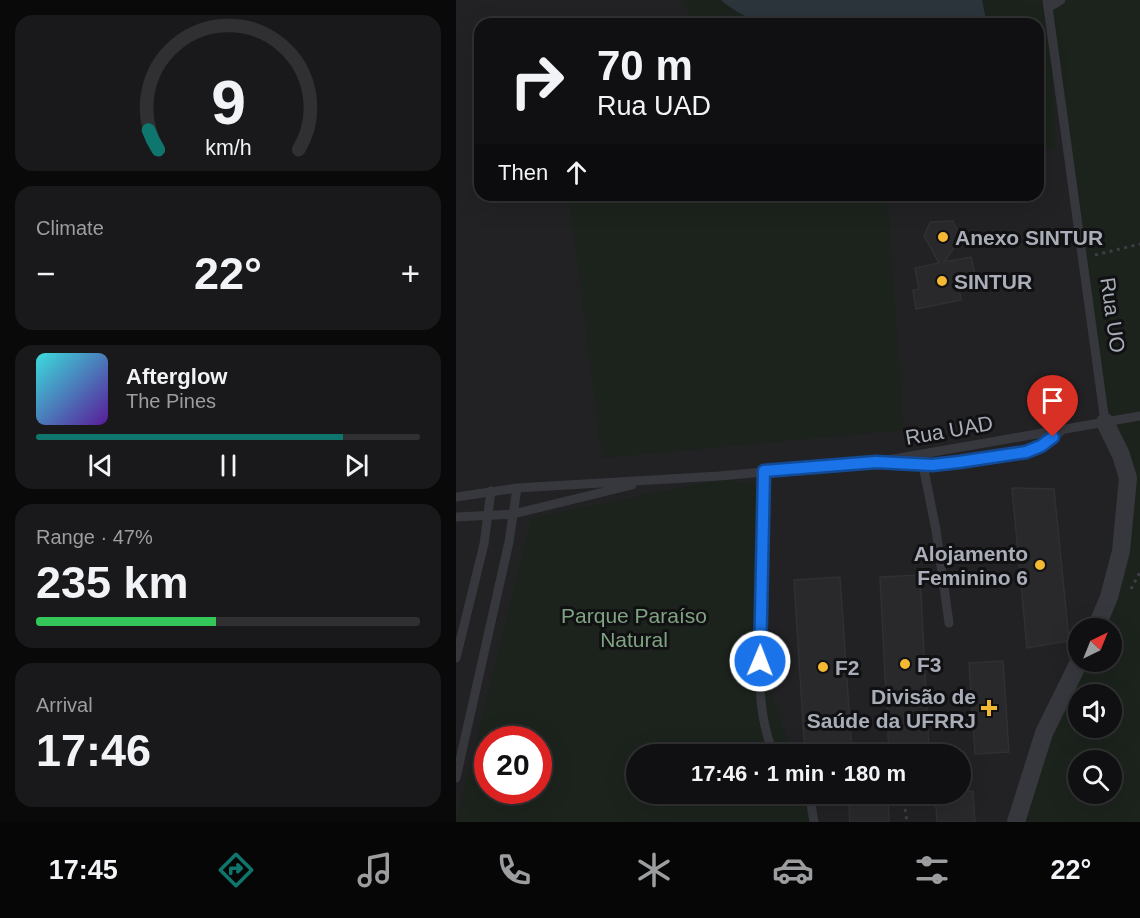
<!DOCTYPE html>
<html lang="en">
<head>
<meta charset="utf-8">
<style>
	body { margin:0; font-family:Helvetica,sans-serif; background:#19191b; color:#f1f3f6; height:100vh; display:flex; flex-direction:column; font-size:22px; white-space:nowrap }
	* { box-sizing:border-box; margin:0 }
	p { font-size:20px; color:#9c9d9f }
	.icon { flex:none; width:33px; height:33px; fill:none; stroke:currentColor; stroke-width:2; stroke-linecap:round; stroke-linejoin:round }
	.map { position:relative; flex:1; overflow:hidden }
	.drawer { display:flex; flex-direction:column; gap:15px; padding:15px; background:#09090a; width:456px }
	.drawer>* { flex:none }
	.banner { position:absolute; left:18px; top:18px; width:570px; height:183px; border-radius:18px; box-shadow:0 6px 24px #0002,0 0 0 2px #303032; background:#101012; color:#f1f3f6; overflow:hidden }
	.needle { width:39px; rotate:43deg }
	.buttons { position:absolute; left:612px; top:618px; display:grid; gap:12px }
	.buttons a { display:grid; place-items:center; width:54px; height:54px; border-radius:50%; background:#101012; box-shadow:0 6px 24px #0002,0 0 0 2px #303032; font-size:30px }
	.speed { position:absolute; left:18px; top:726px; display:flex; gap:12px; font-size:30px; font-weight:700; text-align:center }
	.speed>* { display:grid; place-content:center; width:78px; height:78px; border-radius:50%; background:#101012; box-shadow:0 6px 24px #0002,0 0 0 2px #303032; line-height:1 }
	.speed .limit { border:9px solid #d22; background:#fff; color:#111 }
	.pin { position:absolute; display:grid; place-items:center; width:51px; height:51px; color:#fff; margin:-62px -26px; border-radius:50% 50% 50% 0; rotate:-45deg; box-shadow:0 0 6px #0007 }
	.pin .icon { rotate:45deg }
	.me { position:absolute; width:66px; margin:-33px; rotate:1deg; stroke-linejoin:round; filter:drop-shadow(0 0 4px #0008) }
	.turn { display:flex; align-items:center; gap:21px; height:126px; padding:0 24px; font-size:27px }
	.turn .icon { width:78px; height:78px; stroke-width:2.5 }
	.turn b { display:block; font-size:42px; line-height:51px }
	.then { display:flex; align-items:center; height:57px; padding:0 24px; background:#0003; gap:12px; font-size:22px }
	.big { font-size:45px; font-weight:700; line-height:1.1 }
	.drawer .widget { flex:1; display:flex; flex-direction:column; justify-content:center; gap:9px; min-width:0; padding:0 21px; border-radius:18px; background:#19191b }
	.drawer .dial { align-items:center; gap:0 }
	.dial svg { height:156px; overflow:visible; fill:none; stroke:#303032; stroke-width:7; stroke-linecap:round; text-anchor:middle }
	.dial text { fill:#f1f3f6; stroke:none }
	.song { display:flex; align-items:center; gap:18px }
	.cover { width:72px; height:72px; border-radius:9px; background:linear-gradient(135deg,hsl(180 70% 55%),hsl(270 70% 35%)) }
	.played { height:6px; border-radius:3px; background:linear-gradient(90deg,#0f766e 80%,#303032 80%) }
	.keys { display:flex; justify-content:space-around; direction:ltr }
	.heat { display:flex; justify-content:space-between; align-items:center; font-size:33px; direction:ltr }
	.charge { height:9px; border-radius:4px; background:linear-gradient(90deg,#34c759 47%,#303032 0) }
	.trip { position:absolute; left:170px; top:744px; width:345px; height:60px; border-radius:30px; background:#101012; box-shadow:0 6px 24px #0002,0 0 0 2px #303032; font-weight:700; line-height:60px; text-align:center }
	.dock { display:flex; height:96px; justify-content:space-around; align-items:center; background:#060607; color:#9c9d9f }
	.dock .icon { width:42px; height:42px }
	.dock .selected { color:#0f766e }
	.dock b { font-size:27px; color:#f1f3f6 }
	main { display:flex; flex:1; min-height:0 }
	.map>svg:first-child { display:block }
	.built { fill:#222225; fill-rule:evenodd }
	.green { fill:#1c231d; fill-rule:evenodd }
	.water { fill:#2c353c }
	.building { fill:#29292c; stroke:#303034; stroke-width:1.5 }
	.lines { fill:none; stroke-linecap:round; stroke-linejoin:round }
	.path { stroke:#3d3f44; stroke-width:3; stroke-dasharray:3 4.5; stroke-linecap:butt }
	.lane { stroke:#37383d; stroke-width:9 }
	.street { stroke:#37383d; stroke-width:18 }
	.route-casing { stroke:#114b97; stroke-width:15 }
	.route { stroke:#1a73e8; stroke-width:10 }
	.poi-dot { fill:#f3b933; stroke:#111113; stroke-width:2 }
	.labels { text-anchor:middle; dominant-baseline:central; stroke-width:6; stroke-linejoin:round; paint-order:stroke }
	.poi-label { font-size:21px; font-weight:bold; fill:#a8adb8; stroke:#111113; text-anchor:start }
	.street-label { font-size:21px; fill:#a8adb8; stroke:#111113 }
	.park-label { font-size:21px; fill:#7fa382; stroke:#111113 }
</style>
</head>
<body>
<main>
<section class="drawer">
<div class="widget dial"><svg viewBox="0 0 100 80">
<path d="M14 69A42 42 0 1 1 86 69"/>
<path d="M14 69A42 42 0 0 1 9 59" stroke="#0f766e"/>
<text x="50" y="56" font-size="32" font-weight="700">9</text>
<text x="50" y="72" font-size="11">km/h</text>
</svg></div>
<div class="widget"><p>Climate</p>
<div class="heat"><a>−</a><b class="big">22°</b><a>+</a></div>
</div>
<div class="widget">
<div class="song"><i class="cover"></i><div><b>Afterglow</b><p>The Pines</p></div></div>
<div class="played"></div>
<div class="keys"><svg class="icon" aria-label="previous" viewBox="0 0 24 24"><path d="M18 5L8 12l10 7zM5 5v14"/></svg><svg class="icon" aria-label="pause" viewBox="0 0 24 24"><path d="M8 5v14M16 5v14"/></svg><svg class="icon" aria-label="next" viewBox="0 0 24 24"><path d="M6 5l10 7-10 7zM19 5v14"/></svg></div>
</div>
<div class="widget"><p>Range · 47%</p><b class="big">235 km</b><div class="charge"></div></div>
<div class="widget"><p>Arrival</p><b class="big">17:46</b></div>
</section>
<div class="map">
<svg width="684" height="822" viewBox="0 0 684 822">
	<rect width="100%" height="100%" fill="#161618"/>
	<!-- built -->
	<path class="built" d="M 0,0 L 684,0 L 684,822 L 0,822 ZM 24,24 L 582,24 L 582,195 L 24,195 ZM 622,628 L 656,628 L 656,662 L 622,662 ZM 622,694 L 656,694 L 656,728 L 622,728 ZM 32,740 L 82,740 L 82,790 L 32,790 ZM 180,754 L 504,754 L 504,794 L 180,794 ZM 622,760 L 656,760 L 656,794 L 622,794 Z"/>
	<!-- green -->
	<path class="green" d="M 227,0 L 594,0 L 594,6 L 605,0 L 684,0 L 684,822 L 565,822 L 588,733 L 622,651 L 622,662 L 656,662 L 656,628 L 632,628 L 665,551 L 672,478 L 649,422 L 595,39 L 600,148 L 582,153 L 582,24 L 236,24 ZM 622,694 L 656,694 L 656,728 L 622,728 ZM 622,760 L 656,760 L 656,794 L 622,794 Z
		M 113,195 L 431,195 L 448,430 L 146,458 Z
		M 267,479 L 307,487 L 304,661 L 337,754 L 180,754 L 180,794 L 350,794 L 357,822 L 0,822 L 75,518 ZM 32,740 L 82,740 L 82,790 L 32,790 Z"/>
	<!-- water -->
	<path class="water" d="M 265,0 L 526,0 L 531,24 L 309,24 C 294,19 277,11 265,0 Z"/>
	<!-- building -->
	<path class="building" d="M 497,221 L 505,238 L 488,262 L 515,257 L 520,279 L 502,283 L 505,300 L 460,309 L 457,290 L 463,289 L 459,268 L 483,263 L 468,236 L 474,222 Z
		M 556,488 L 598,489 L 613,641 L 571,648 Z
		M 464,575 L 473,751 L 433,753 L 424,577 Z
		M 384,577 L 396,754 L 349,754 L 338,580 Z
		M 547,661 L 553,752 L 519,754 L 513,663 Z
		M 517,791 L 519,822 L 481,822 L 479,794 L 504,794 L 504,792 Z
		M 432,794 L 433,822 L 394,822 L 392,795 Z"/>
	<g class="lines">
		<!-- path -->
		<path class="path" d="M 639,255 L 684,244
			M 675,589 L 684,572
			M 447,794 L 451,822"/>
		<!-- lane -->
		<path class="lane" d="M 591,0 L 649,422
			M 592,8 L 605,0
			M 437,462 L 476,465 L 570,452 L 585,446 L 608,429
			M 467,465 L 480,530 L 493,623
			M 308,471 C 306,514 306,557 305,600 C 304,648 298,710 318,754
			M 0,497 L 61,488 L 263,476 L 420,462 L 684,416
			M 0,517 L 57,514 L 176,485
			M 0,658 L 28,544 L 35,491
			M 0,778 L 53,542 L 61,488
			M 345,794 L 355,804 L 358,822"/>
		<!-- street -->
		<path class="street" d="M 640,628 L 653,597 L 665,551 L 672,478 L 665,455 L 649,422
			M 560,822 L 588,733 L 623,662"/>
	</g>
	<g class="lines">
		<defs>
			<path id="route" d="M 304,661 L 308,471 L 420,462 L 476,465 L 503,462 L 570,452 L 585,446 L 597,437"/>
		</defs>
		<!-- route casing -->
		<use href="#route" class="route-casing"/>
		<!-- route -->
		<use href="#route" class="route"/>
	</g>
	<!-- markers -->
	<g class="poi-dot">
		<circle cx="487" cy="237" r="6"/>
		<circle cx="486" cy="281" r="6"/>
		<circle cx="584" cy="565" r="6"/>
		<circle cx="449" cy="664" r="6"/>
		<circle cx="367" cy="667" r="6"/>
		<path d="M530 699h6v6h6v6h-6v6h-6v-6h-6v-6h6z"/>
	</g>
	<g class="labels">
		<!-- poi labels -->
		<g class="poi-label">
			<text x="499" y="237">Anexo SINTUR</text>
			<text x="498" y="281">SINTUR</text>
			<text x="572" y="553" text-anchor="end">Alojamento<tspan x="572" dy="24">Feminino 6</tspan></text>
			<text x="461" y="664">F3</text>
			<text x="379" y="667">F2</text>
			<text x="520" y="696" text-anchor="end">Divisão de<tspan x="520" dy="24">Saúde da UFRRJ</tspan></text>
		</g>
		<!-- street labels -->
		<g class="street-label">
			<text transform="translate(657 315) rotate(82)">Rua UO</text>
			<text transform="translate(493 430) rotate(-10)">Rua UAD</text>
		</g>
		<!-- park labels -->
		<g class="park-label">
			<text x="178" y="615">Parque Paraíso<tspan x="178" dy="24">Natural</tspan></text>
		</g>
	</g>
</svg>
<div class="buttons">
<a><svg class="needle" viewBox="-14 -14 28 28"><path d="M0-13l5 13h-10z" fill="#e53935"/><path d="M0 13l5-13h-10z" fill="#9c9d9f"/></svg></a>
<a><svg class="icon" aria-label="sound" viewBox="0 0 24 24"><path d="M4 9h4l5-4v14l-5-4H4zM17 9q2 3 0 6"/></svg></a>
<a><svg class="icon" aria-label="search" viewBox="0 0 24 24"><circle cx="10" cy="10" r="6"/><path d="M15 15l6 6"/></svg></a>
</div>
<div class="speed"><div class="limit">20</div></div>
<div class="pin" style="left:597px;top:437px;background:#d93025"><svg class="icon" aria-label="arrive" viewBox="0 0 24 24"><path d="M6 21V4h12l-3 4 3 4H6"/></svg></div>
<svg class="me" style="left:304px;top:661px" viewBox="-20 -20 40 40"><circle r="17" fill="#1a73e8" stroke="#fff" stroke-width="3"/><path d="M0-11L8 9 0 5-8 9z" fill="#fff"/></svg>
<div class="trip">17:46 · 1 min · 180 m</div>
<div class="banner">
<div class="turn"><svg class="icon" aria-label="right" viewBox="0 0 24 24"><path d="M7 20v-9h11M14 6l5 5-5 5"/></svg><div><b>70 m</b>Rua UAD</div></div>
<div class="then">Then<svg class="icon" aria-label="ahead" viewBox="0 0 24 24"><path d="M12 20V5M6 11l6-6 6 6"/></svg></div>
</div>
</div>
</main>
<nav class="dock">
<b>17:45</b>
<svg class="icon selected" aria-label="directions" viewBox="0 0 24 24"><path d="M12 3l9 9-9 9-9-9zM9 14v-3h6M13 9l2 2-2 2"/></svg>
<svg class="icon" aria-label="music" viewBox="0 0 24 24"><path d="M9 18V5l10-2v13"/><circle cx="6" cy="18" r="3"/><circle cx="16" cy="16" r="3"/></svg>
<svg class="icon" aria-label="phone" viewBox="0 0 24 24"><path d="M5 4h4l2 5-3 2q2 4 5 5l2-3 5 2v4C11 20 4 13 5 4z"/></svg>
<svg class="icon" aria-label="climate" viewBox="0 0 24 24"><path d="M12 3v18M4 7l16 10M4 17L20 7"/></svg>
<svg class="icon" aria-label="car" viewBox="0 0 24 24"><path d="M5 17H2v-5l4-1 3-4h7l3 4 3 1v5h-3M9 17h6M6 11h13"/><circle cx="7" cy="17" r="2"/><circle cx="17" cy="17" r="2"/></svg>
<svg class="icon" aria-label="filters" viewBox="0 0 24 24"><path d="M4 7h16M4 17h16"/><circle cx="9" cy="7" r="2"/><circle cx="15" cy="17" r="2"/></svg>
<b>22°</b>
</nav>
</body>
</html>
